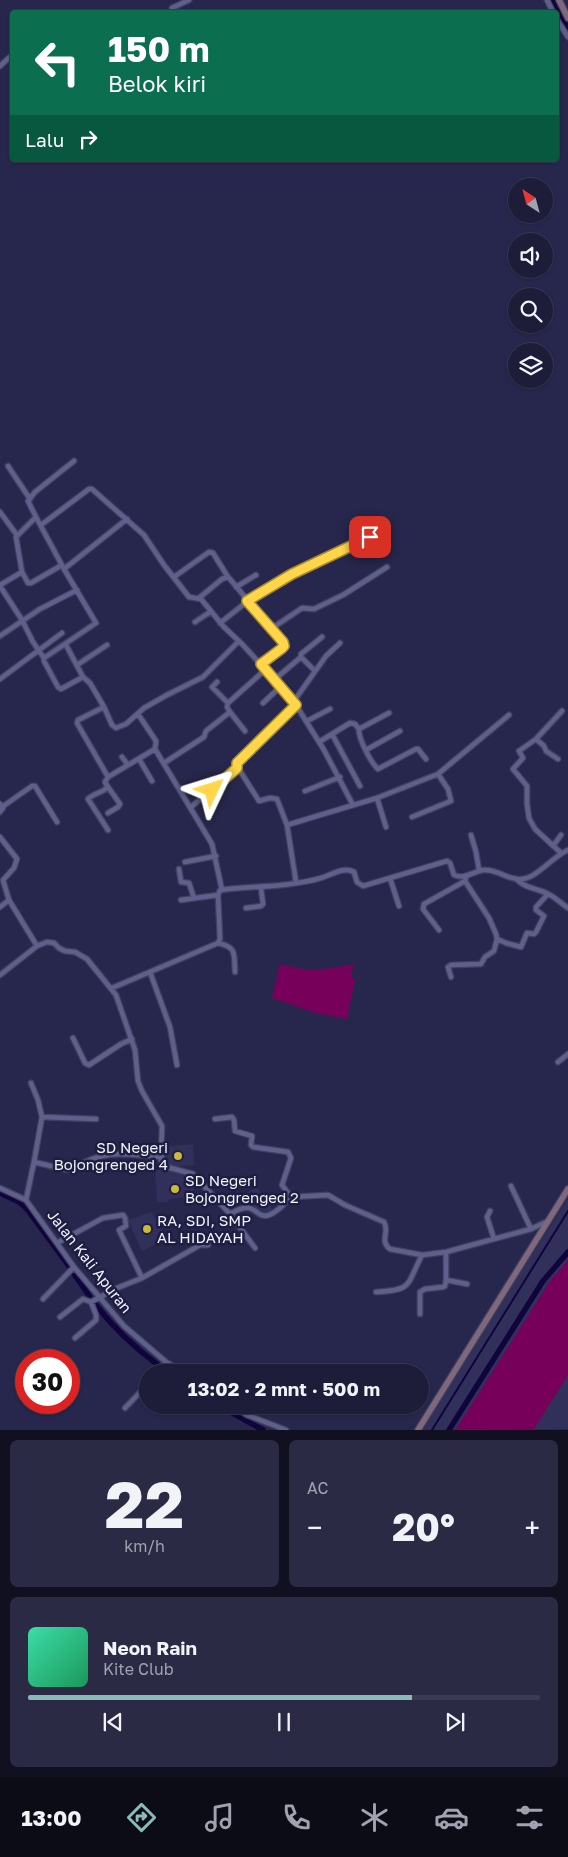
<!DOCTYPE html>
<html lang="id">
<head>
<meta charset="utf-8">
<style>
	body { margin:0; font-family:"Golos Text",sans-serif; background:#2a2a45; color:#f1f3f6; height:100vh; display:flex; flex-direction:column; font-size:19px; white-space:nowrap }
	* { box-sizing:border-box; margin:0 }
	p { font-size:16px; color:#a0a2af }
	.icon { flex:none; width:28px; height:28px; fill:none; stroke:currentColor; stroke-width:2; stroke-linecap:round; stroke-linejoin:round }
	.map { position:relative; height:1430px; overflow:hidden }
	.panel { display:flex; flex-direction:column; gap:10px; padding:10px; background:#101020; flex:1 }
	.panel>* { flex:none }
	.guide { position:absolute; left:10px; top:10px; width:549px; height:152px; border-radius:5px; box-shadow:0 1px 4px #0004,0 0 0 1px #3b3b54; background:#0b6e4f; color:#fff; overflow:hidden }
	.needle { width:32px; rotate:324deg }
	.fabs { position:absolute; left:508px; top:178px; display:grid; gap:10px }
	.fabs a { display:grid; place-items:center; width:45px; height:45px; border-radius:50%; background:#1d1d3a; box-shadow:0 1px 4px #0004,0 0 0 1px #3b3b54; font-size:25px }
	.speed { position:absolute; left:15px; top:1349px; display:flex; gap:10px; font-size:25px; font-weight:700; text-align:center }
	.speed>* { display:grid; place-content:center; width:65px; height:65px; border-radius:50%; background:#1d1d3a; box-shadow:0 1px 4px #0004,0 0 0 1px #3b3b54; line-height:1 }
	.speed .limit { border:8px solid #d22; background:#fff; color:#111 }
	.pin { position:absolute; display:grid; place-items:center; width:42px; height:42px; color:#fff; margin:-21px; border-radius:10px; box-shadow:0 2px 8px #0006 }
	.me { position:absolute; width:55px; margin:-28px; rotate:49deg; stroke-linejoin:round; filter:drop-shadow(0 0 4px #0008) }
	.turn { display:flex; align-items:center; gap:18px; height:105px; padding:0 15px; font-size:22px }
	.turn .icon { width:65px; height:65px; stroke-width:2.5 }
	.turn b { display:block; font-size:35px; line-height:42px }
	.then { display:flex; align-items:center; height:48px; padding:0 15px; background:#0003; gap:10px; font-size:19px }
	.big { font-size:38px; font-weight:700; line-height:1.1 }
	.panel .tile { flex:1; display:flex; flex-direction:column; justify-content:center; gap:8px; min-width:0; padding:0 18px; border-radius:8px; background:#2a2a45 }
	.panel .dial { align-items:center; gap:0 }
	.dial b { font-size:65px; line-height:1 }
	.song { display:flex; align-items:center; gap:15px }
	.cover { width:60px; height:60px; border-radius:8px; background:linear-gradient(135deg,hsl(160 70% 55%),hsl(150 70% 35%)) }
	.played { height:5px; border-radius:2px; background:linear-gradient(90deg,#8bbbb9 75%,#3b3b54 75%) }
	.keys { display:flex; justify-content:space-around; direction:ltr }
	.heat { display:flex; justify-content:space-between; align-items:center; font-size:28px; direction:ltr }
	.panel .tiles { flex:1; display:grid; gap:10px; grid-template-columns:1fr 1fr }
	.tile:last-child { grid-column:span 2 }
	.trip { position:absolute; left:139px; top:1364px; width:290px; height:50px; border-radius:25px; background:#1d1d3a; box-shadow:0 1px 4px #0004,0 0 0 1px #3b3b54; font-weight:700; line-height:50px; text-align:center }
	.dock { display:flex; height:80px; justify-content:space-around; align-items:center; background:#0c0c17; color:#a0a2af }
	.dock .icon { width:35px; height:35px }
	.dock .on { color:#8bbbb9 }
	.dock b { font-size:22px; color:#f1f3f6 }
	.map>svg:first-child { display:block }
	.built { fill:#30305b }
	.green { fill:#77005b }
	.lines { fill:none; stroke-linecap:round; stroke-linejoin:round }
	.stream { stroke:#10043d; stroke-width:2 }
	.canal { stroke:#10043d; stroke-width:5.5 }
	.street-casing { stroke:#42405e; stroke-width:7 }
	.secondary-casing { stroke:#42405e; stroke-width:8 }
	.street { stroke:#5e608b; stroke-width:4.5 }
	.secondary { stroke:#80687c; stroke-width:5.5 }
	.route-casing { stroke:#a68a30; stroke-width:12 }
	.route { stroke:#ffd54a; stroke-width:9 }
	.poi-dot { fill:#cbba39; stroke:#1e1d42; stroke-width:2 }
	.labels { text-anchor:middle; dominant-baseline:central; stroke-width:5; stroke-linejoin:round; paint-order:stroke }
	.poi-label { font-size:15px; fill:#f0f1fb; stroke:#1e1d42; text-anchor:start }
	.street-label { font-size:15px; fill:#f0f1fb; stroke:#1e1d42 }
</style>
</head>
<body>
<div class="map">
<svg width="568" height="1430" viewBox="0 0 568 1430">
	<rect width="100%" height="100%" fill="#27274d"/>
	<!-- built -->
	<path class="built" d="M 193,1144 L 194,1165 L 170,1167 L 163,1163 L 162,1147 Z
		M 167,1169 L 189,1174 L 199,1181 L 188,1197 L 169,1199 L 168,1202 L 157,1202 L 155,1170 Z
		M 257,1187 L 273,1210 L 269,1214 L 264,1215 L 253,1207 L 245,1194 Z
		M 568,1199 L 568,1429 L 423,1430 L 519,1275 Z
		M 151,1212 L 168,1238 L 142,1251 L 128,1220 Z"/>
	<!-- green -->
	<path class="green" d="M 280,964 C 311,973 323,970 354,964 L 351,976 L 355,980 L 347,1019 L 316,1013 L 272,998 Z
		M 568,1260 L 568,1375 L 534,1429 L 456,1429 L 550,1281 Z"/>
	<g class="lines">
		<!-- stream -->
		<path class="stream" d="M 432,1430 L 568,1211"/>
		<!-- canal -->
		<path class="canal" d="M 552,0 L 568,27
			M 0,1193 L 19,1202 L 27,1209 L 69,1266
			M 74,1274 L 90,1297
			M 95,1304 C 112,1326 135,1348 158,1365
			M 165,1370 L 168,1372
			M 218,1405 L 263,1430
			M 449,1430 L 543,1281 L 568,1252"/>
		<defs>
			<path id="street" d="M 547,0 L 553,12
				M 172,8 L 189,0
				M 556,18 L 568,37
				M 0,66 L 12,55
				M 8,466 L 30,499
				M 0,512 L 17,535
				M 36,517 L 28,501 L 35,492 L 74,461
				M 41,525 L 89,489 L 92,489 L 144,535 L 164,565 L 189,597 L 201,599 L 224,627 L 243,645 L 294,701 L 296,705 L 237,763 L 237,766 L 259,801 L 270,798 L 277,799 L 287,825 L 296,882
				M 64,569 L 127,519
				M 22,572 L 28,583 L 31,583 L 62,565
				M 174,577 L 209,552 L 213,553 L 228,577
				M 0,585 L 22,572 L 16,537 L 36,517 L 64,569 L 96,623 L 44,658 L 33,642 L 22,620 L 0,586
				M 236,587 L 256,575
				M 199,598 L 222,579 L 228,577 L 230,579 L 284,644 L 281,649 L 261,665
				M 195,622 L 210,612
				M 220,623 L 253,597 L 292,574 L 370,537
				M 271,629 L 302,608 L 314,609 L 343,595 L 387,567
				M 0,636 L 40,609 L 77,590
				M 66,645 L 83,677 L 90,683 L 104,707 L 112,725 L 116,728 L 126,724 L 144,708 L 167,695 L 203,677 L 239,641
				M 301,657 L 301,654 L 322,637
				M 44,658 L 44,661 L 58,687 L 61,689 L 83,677
				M 77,665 L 107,645
				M 0,679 L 62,633
				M 274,680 L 301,657 L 315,671
				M 217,682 L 212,687 L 228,703
				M 294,701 L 326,656 L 340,643
				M 263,703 L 280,687
				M 296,705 L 324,750 L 353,805
				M 104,707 L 78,720 L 77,723 L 108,777
				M 230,712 L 245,731
				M 307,721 L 330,709
				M 359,729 C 358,738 371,763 378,769 L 416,749 L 418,749 L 426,759
				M 332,734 L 360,786
				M 536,739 L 544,746 L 546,751 L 558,759
				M 319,742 L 350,723 L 355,724 L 359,729 L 389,713
				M 155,749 L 212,844 L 222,890
				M 366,750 L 400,731
				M 122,757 L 128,765
				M 139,759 L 152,781
				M 164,763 L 204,737 L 206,731 L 230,712 L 227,707 L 228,703 L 265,670
				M 305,791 L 340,777
				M 377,798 L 386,827
				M 0,804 L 3,808 L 0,812
				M 2,807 L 32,786 L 35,786 L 57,822
				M 191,807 L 237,768
				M 108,813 L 118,807 L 120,804 L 108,787
				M 412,817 L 451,801 L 448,789 L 438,774
				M 287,825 L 377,798 L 438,774 L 509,715
				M 108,830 L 88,799 C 94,793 102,793 108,787 L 105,782 L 108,777 L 155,749 L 156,741 L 138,714
				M 471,835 L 476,852 L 479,870
				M 0,837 L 17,859 L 14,868 L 3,880 L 9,900 L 37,946 L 47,942 L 54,943 L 59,948 L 65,951 L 75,952 L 87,959 L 116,995 L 135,1050 L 138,1081 L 142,1091 L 162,1126 L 161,1161 L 167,1167 L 193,1174 L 230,1214 C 257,1197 254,1220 269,1215 C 278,1212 285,1203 291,1197 L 328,1195 L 345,1205 L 384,1222 C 390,1232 379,1241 390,1249 L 422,1255 L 446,1252 L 531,1229 L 548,1221
				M 553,846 L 561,835
				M 561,853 L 535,829 L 529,818 L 527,804 L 527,786 L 513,769 L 523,758 L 519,751 L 536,739 L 562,711
				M 185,862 L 216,856
				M 179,869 L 181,882 L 189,883 L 194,898
				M 390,878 L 399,906
				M 516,879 C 526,889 537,888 548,894 C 555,897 562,904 568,908
				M 181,900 L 218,895
				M 0,907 L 9,900
				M 246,908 L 261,906 L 263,904 L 261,888
				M 439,930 L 423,909 L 424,904 L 465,881
				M 497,939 L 506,943 L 521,947 L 527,933 L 534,934 L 536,932 L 544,916 L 536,910 L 536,907 L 548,894
				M 218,943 C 237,947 234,954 235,972
				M 150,972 L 170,1027 L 177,1065
				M 0,975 L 37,946
				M 451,977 L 448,967 L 451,965 L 481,964 L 485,957 L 494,951 L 497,939 L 496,934 L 489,918 L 465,881 L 466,877
				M 112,988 L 218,943 L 220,939 L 218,895 L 220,890 C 252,886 290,887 321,878 C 331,875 344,866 354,872 L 357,882 L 363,886 L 447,861 L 450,863 L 454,875 C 466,880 473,871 484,870 C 498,869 509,881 522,879 C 537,878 553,856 568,850
				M 73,1038 L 85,1063 L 89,1065 L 121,1044 L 132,1039
				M 558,1062 L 568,1054
				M 31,1083 L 38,1100 L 42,1117 L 34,1162
				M 42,1117 L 96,1119
				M 215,1119 L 232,1117 L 234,1120 L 235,1131 L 252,1136 L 251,1145 L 253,1147 L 288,1152 L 291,1158 L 282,1185 L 291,1197
				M 511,1186 L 531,1229
				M 0,1188 L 26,1200 L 74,1267 L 124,1326 L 166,1362 L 182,1372
				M 26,1200 L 34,1162 L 68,1170 L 72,1169 C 106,1148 125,1154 162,1157
				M 490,1211 L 487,1217 L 494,1239
				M 230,1214 L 255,1248
				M 57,1243 L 103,1218 L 123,1215 L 125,1218 L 126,1226 L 119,1230 L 142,1278
				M 446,1252 L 446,1280 L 467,1284
				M 376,1292 C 413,1290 406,1286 422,1255
				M 43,1299 L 74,1267
				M 420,1314 L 420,1292 L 425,1289 L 443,1287 L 445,1286 L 446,1280
				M 60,1317 L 83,1299 L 91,1302 L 117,1288 L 142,1278 L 200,1245 L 208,1245
				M 75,1338 L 96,1320 L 96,1315 L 91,1302
				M 157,1372 L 166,1362
				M 231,1405 L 247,1415 L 286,1430
				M 125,1408 L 148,1384"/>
			<path id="secondary" d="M 559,0 L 568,18
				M 418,1430 L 568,1189"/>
		</defs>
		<!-- street casing -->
		<use href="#street" class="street-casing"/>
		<!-- secondary casing -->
		<use href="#secondary" class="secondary-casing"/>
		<!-- street -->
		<use href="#street" class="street"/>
		<!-- secondary -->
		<use href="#secondary" class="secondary"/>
	</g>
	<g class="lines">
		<defs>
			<path id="route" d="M 212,790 L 237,768 L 237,763 L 296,705 L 261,664 L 281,649 L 284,646 L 283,642 L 247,601 L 292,574 L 370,537"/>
		</defs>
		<!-- route casing -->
		<use href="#route" class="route-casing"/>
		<!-- route -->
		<use href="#route" class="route"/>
	</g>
	<!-- markers -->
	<g class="poi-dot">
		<circle cx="178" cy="1156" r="5"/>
		<circle cx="175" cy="1189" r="5"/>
		<circle cx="147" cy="1229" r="5"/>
	</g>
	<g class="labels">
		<!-- poi labels -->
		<g class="poi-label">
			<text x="168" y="1147" text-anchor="end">SD Negeri<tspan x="168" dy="17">Bojongrenged 4</tspan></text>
			<text x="185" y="1180">SD Negeri<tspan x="185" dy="17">Bojongrenged 2</tspan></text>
			<text x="157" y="1220">RA, SDI, SMP<tspan x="157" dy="17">AL HIDAYAH</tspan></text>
		</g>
		<!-- street labels -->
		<g class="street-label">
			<text transform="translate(90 1261) rotate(52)">Jalan Kali Apuran</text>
		</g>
	</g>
</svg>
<div class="fabs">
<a><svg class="needle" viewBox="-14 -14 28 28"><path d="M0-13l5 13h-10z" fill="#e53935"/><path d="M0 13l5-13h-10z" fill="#a0a2af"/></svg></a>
<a><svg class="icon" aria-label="sound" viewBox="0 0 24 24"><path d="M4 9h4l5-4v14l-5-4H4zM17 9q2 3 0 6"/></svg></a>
<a><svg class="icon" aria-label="search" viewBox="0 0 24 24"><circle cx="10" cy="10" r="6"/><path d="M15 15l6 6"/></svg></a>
<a><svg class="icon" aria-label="layers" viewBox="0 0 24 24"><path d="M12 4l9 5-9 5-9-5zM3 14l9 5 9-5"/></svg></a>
</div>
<div class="speed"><div class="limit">30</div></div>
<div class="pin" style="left:370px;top:537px;background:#d93025"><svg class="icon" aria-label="arrive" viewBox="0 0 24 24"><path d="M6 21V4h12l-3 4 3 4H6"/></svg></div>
<svg class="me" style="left:212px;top:790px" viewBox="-20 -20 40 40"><path d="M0-17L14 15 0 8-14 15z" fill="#ffd54a" stroke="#fff" stroke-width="4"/></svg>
<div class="trip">13:02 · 2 mnt · 500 m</div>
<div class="guide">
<div class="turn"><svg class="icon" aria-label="left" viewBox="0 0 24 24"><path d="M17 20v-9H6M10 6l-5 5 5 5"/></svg><div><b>150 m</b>Belok kiri</div></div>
<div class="then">Lalu<svg class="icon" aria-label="right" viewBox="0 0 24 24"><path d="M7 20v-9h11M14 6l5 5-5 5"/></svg></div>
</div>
</div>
<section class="panel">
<div class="tiles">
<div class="tile dial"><b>22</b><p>km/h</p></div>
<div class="tile"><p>AC</p>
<div class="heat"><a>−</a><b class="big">20°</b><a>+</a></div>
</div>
<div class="tile">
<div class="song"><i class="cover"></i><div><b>Neon Rain</b><p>Kite Club</p></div></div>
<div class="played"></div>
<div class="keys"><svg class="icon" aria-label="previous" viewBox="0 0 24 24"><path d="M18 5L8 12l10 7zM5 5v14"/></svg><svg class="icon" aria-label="pause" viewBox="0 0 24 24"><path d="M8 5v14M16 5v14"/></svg><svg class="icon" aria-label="next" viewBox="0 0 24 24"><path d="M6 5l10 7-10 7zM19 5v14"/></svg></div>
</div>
</div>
</section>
<nav class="dock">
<b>13:00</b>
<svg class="icon on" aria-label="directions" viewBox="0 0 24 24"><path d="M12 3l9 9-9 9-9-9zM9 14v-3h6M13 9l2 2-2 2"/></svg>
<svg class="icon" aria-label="music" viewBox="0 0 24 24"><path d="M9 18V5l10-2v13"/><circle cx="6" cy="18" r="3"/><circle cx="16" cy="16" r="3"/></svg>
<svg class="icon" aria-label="phone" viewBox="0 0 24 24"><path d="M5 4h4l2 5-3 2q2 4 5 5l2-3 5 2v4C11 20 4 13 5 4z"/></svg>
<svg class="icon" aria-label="climate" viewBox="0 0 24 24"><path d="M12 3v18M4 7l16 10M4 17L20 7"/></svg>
<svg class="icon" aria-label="car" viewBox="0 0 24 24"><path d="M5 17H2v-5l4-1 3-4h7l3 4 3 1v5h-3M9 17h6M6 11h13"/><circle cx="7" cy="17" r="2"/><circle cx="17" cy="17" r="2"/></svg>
<svg class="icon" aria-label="filters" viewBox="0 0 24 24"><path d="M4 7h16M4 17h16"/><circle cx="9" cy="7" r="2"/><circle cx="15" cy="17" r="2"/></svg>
</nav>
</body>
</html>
